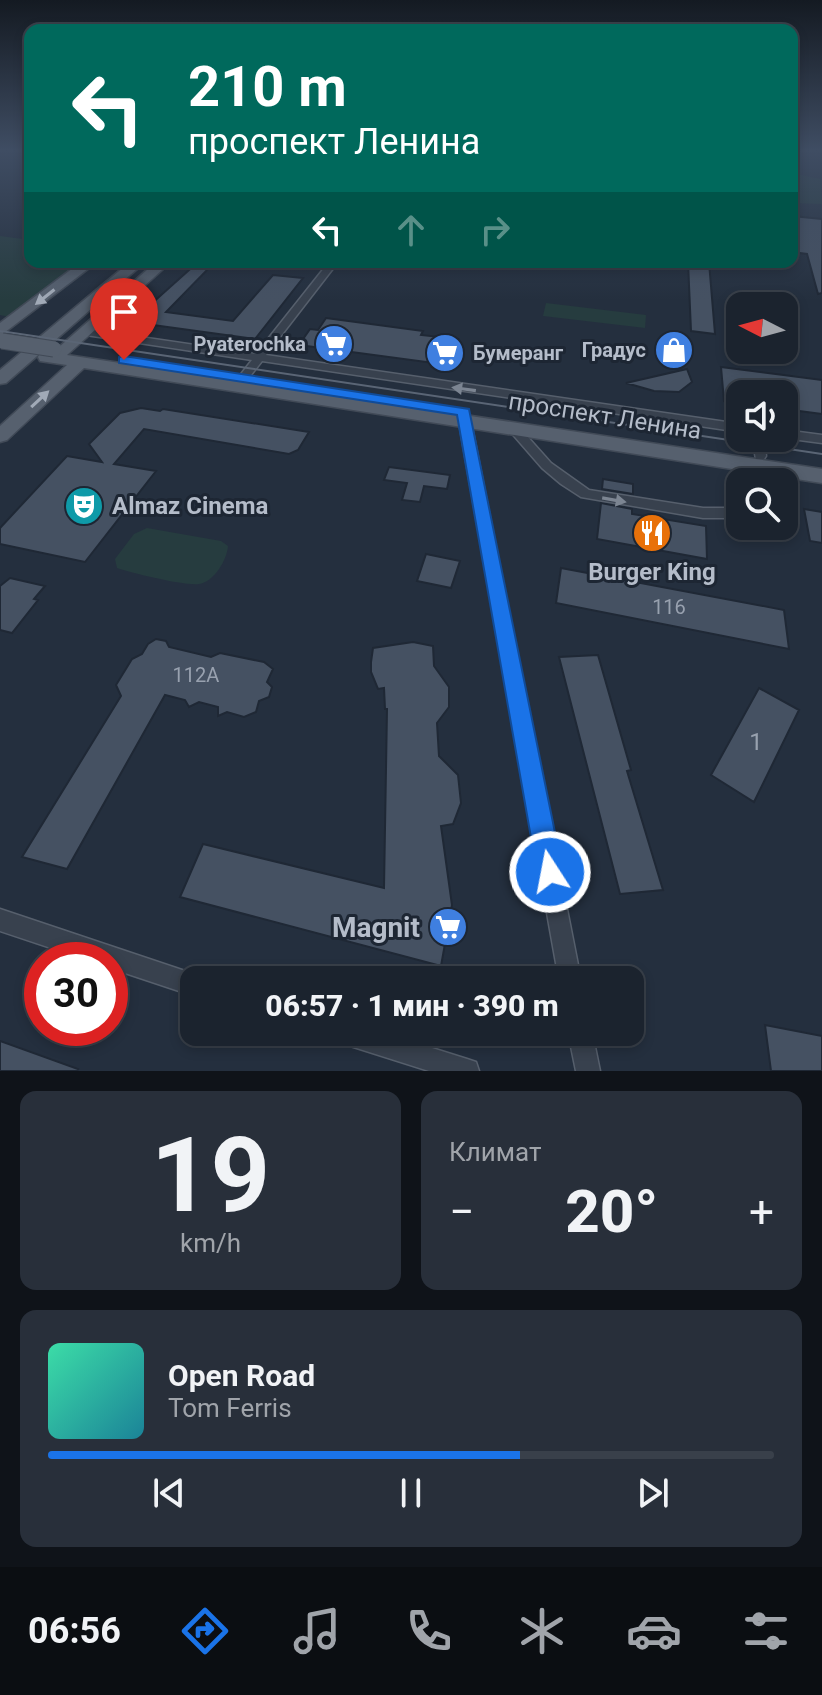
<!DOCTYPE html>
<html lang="ru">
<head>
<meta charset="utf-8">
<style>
	body { margin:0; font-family:Roboto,sans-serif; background:#282f3a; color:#f1f3f6; height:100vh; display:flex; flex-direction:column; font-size:30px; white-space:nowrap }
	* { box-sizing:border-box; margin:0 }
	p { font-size:26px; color:#a0a4aa }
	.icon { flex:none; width:44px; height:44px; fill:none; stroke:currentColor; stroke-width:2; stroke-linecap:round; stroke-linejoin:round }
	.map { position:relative; height:1071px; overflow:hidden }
	.drawer { display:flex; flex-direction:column; gap:20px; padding:20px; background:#0f1319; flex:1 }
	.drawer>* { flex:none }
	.hud { position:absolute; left:24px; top:24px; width:774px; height:244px; border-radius:16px; box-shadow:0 4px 12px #0003,0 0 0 2px #39404a; background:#00695c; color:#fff; overflow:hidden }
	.needle { width:52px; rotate:276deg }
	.tools { position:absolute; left:726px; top:292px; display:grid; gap:16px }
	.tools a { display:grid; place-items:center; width:72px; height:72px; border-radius:16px; background:#1b232e; box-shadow:0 4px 12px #0003,0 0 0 2px #39404a; font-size:40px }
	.speed { position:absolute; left:24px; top:942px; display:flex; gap:16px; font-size:40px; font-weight:700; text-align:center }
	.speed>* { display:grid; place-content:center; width:104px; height:104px; border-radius:50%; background:#1b232e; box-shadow:0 4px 12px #0003,0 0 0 2px #39404a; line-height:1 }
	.speed .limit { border:12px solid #d22; background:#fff; color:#111 }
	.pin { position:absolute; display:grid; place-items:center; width:68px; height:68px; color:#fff; margin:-82px -34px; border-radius:50% 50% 50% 0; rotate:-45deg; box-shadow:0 0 8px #0007 }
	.pin .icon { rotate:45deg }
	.me { position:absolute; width:88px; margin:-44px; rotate:349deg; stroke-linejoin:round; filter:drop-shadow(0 0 6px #0008) }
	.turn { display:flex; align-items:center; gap:28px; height:168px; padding:0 32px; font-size:36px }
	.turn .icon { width:104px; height:104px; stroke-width:2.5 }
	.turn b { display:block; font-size:56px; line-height:68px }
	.lanes { display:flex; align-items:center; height:76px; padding:0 32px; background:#0003; justify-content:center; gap:40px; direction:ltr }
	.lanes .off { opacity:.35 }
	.big { font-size:60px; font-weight:800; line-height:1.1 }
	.drawer .widget { flex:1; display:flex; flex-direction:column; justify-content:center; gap:12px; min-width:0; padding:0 28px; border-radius:16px; background:#282f3a }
	.drawer .dial { align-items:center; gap:0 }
	.dial b { font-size:104px; line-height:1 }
	.song { display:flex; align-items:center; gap:24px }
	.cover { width:96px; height:96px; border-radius:12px; background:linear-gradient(135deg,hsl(160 70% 55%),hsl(190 70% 35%)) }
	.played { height:8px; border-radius:4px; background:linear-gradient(90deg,#1a73e8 65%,#39404a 65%) }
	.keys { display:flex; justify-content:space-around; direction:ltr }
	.heat { display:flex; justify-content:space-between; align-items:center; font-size:44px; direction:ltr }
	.drawer .tiles { flex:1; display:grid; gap:20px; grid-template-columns:1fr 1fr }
	.widget:last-child { grid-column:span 2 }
	.trip { position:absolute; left:180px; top:966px; width:464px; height:80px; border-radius:16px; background:#1b232e; box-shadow:0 4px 12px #0003,0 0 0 2px #39404a; font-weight:800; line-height:80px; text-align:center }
	.tab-bar { display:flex; height:128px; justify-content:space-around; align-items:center; background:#0b0e12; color:#a0a4aa }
	.tab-bar .icon { width:56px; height:56px }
	.tab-bar .on { color:#1a73e8 }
	.tab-bar b { font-size:36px; color:#f1f3f6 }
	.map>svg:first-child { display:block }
	.green { fill:#263c3f }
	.building { fill:#455162; stroke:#1f2835; stroke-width:2 }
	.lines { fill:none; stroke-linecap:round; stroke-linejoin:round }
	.street-casing { stroke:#565f6c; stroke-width:3 }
	.primary-casing { stroke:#414a57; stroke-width:3 }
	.street { fill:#38414e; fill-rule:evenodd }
	.primary { fill:#56606e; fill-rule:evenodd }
	.tram { stroke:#5a6575; stroke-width:2 }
	.primary-bridge-casing { stroke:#414a57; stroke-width:17; stroke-linecap:butt }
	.primary-bridge { stroke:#56606e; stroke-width:15 }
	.oneway { fill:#a1aab7 }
	.oneway2 { fill:#7c8592 }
	.route { fill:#1a73e8; stroke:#114b97; stroke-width:2 }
	.labels { text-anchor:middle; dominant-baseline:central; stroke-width:6; stroke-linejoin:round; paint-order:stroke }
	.far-poi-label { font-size:20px; font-weight:bold; fill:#b4bcc9; stroke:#1d2633; text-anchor:end }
	.number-label { font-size:20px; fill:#98a1af }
	.street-label { font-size:24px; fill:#b4bcc9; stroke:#1d2633 }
	.poi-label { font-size:24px; font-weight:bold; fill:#b4bcc9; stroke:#1d2633; text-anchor:start }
	.near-number-label { font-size:24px; fill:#98a1af }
	.near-poi-label { font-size:28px; font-weight:bold; fill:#b4bcc9; stroke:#1d2633; text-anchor:end }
</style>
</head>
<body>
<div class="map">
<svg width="822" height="1071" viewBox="0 0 822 1071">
	<rect width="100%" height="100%" fill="#242f3e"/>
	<!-- green -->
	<path class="green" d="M 792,173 L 820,179 L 822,204 L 792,203 Z
		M 0,236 L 30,240 L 30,262 L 87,262 L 15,318 L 0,315 Z
		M 546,303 L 646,315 L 645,328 L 543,316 Z
		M 147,528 L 221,541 L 228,546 C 227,560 214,582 199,584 C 184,586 132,573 117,568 L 115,559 L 134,534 Z"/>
	<!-- building -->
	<path class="building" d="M 792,216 L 822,219 L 822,293 L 818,294 L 807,254 L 792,252 Z
		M 198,262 L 207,262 L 211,266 L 166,312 L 233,321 L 273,275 L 303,278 L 255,339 L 131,322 Z
		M 688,262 L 709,262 L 715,334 L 691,331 Z
		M 326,318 L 423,331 L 421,335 L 458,339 L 446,369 L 432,367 L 434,363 L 299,345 L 310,329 L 318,330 Z
		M 721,367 L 822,380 L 822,414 L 784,409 L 784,394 L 740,394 L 740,403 L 724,401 Z
		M 687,369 L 692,382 L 679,392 L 654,391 L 626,383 Z
		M 141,408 L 160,411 L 163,409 L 309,432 L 298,450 L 289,454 L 144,429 L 114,464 L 156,471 L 85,562 L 0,544 L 0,528 L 67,456 L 102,462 L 89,444 L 120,413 Z
		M 389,467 L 450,475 L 447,489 L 424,486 L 420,502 L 402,500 L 407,483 L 384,480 Z
		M 603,479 L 633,484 L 633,494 L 602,489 Z
		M 601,503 L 632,509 L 632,514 L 706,526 L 707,559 L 597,539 Z
		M 804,509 L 822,512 L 822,543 L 810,541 Z
		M 426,554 L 460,561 L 451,588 L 417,581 Z
		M 561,568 L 784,610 L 789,649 L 556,603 Z
		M 10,578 L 45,586 L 34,599 L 38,600 L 12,633 L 0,630 L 0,586 Z
		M 156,639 L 166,641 L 169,647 L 211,657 L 220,653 L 264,662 L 273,669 L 267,682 L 272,687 L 269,697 L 259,701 L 256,712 L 244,717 L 227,712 L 218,716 L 218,707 L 199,702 L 189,707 L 185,700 L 165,695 L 67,869 L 22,857 L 121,696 L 116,685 L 132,659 L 142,654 L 148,644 Z
		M 413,642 L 433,646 L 434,666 L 449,687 L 449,707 L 437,723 L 439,756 L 458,775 L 461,803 L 453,824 L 441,826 L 452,905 L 441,966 L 180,897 L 203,844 L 384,888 L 387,709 L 385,709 L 384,688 L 378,689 L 371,672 L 371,662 L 373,648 Z
		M 598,655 L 631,770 L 627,771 L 663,890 L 620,894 L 559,657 Z
		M 759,688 L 799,710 L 754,802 L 711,775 Z
		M 765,1025 L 822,1036 L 822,1071 L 771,1071 Z
		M 0,1041 L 78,1069 L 77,1071 L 0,1071 Z"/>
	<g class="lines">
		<defs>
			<path id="street" d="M 329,262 L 338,262 L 266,355 L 740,424 L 740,432 L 262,361 L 247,380 L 243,381 L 238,378 L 252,360 L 86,335 L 81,332 L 86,329 L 256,354 Z
				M 465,418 L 471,422 L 581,980 L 559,980 L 459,422 Z
				M 514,425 L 518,426 L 551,463 L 589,490 L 703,508 L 740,508 L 740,518 L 703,518 L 581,497 L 561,484 L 542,468 L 508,429 Z
				M 784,430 L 822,435 L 822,443 L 784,438 Z
				M 752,438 L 764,438 L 766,456 L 764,459 L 756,459 Z
				M 0,909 L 194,974 L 202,977 L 203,980 L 194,980 L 194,996 L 110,968 L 110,960 L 87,960 L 0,931 Z
				M 332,1032 L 381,1032 L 467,1059 L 476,1062 L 479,1071 L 429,1071 L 344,1044 L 336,1040 Z
				M 568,1032 L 592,1032 L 600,1071 L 576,1071 Z"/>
			<path id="primary" d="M 81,262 L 97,262 L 0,336 L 0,323 Z
				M 130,262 L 145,262 L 6,383 L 0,384 L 0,370 Z
				M 156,262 L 171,262 L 67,355 L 822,469 L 822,483 L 84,368 L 7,440 L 0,442 L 0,426 L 67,365 L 40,361 L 38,357 L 40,353 L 58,354 L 58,348 Z"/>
		</defs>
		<!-- street casing -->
		<use href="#street" class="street-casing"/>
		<!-- primary casing -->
		<use href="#primary" class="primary-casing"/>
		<!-- street -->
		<use href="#street" class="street"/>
		<!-- primary -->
		<use href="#primary" class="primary"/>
		<!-- tram -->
		<path class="tram" d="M 0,331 L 822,454"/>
		<defs>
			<path id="primary-bridge" d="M 2,341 L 54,349"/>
		</defs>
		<!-- primary-bridge casing -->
		<use href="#primary-bridge" class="primary-bridge-casing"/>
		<!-- primary-bridge -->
		<use href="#primary-bridge" class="primary-bridge"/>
	</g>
	<!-- one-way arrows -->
	<defs><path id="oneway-solid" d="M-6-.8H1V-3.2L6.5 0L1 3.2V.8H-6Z" transform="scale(2)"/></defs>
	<g class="oneway">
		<use href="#oneway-solid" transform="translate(45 297) rotate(142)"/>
		<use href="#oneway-solid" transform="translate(40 399) rotate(-43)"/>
	</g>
	<g class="oneway2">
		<use href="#oneway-solid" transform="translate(464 389) rotate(-172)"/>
		<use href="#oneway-solid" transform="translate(614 500) rotate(10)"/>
	</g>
	<!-- sky -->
	<linearGradient id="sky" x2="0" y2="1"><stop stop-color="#141a22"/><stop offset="0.5" stop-color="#3f4d63"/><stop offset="1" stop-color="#3f4d63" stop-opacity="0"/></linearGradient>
	<rect width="822" height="300" fill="url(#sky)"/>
	<!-- route -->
	<path class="route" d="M 124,356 L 469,409 L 563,872 L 559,881 L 550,885 L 541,881 L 537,872 L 457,415 L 119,363 L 119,357 Z"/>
	<!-- icons -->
	<defs>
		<symbol id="supermarket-disc" viewBox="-11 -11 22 22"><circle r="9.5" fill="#3f7fe0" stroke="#1d2633"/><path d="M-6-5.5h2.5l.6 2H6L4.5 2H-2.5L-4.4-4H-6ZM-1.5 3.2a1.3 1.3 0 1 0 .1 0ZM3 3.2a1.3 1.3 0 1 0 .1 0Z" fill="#fff"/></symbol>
		<symbol id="shop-disc" viewBox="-11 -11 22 22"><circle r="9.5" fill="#3f7fe0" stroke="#1d2633"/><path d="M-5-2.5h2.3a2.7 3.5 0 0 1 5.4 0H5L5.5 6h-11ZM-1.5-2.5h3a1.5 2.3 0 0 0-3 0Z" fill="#fff"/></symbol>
		<symbol id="theatre-disc" viewBox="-11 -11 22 22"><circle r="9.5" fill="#0f9aa8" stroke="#1d2633"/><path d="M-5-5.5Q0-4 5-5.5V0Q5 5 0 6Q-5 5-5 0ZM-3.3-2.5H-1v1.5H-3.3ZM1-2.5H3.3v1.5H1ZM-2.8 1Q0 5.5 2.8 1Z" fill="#fff"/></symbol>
		<symbol id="restaurant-disc" viewBox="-11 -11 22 22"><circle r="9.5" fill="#e8710a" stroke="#1d2633"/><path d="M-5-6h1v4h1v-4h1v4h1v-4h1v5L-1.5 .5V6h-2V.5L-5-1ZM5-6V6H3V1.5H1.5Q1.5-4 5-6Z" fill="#fff"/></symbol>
	</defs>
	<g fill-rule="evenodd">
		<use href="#supermarket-disc" x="312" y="322" width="44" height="44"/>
		<use href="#shop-disc" x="652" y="328" width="44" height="44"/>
		<use href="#supermarket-disc" x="423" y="331" width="44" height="44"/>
		<use href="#theatre-disc" x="62" y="484" width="44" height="44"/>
		<use href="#restaurant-disc" x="630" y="511" width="44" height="44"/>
		<use href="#supermarket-disc" x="426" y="905" width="44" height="44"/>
	</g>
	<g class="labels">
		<!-- far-poi labels -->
		<g class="far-poi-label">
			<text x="306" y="344">Pyaterochka</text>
			<text x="646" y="350">Градус</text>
			<text x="473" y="353" text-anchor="start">Бумеранг</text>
		</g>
		<!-- number labels -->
		<g class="number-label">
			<text x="669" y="607">116</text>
			<text x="196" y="675">112А</text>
		</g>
		<!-- street labels -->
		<g class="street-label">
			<text transform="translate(605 416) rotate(9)">проспект Ленина</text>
		</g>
		<!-- poi labels -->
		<g class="poi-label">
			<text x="112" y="506">Almaz Cinema</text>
			<text x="652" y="572" text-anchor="middle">Burger King</text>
		</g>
		<!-- near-number labels -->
		<g class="near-number-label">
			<text x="756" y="742">1</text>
		</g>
		<!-- near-poi labels -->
		<g class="near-poi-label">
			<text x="420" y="927">Magnit</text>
		</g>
	</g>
</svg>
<div class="tools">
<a><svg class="needle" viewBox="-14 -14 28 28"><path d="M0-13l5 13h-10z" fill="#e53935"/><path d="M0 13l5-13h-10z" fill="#a0a4aa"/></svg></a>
<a><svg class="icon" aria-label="sound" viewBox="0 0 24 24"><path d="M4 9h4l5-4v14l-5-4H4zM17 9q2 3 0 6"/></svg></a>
<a><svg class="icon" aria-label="search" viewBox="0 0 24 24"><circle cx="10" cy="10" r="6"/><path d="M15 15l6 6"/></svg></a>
</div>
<div class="speed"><div class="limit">30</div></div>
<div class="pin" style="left:124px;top:360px;background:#d93025"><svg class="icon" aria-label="arrive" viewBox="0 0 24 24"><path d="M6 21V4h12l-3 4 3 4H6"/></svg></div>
<svg class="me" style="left:550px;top:872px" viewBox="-20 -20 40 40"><circle r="17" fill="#1a73e8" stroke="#fff" stroke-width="3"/><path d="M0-11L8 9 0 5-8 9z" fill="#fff"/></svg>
<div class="trip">06:57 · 1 мин · 390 m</div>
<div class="hud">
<div class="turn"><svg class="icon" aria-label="left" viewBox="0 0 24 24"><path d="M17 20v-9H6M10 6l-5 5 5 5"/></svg><div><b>210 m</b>проспект Ленина</div></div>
<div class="lanes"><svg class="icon" aria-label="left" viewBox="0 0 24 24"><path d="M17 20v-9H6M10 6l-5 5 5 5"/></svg><svg class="icon off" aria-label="ahead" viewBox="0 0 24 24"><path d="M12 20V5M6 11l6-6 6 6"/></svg><svg class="icon off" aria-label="right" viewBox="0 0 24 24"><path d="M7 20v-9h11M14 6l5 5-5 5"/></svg></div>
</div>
</div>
<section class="drawer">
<div class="tiles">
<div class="widget dial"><b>19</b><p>km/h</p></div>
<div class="widget"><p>Климат</p>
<div class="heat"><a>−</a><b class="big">20°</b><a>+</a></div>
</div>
<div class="widget">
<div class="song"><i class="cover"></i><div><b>Open Road</b><p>Tom Ferris</p></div></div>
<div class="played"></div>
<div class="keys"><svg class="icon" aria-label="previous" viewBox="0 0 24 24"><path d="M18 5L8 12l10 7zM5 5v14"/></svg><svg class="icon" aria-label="pause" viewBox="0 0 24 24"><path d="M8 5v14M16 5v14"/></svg><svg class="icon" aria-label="next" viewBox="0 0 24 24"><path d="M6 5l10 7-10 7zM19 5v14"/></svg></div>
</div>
</div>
</section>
<nav class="tab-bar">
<b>06:56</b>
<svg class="icon on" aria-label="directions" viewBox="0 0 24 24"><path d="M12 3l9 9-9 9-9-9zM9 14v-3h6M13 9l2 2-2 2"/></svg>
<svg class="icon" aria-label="music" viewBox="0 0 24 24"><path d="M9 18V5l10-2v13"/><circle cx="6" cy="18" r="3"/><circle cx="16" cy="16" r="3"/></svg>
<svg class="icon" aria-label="phone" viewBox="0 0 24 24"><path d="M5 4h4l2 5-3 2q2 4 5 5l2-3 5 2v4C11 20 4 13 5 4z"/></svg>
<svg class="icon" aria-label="climate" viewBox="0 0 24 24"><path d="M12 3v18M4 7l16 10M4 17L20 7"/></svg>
<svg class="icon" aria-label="car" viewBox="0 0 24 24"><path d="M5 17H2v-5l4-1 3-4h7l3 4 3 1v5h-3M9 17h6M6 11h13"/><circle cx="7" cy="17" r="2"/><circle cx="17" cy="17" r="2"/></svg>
<svg class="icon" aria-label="filters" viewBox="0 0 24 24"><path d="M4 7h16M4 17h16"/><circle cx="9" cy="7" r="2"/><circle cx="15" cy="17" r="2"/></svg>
</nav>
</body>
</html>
